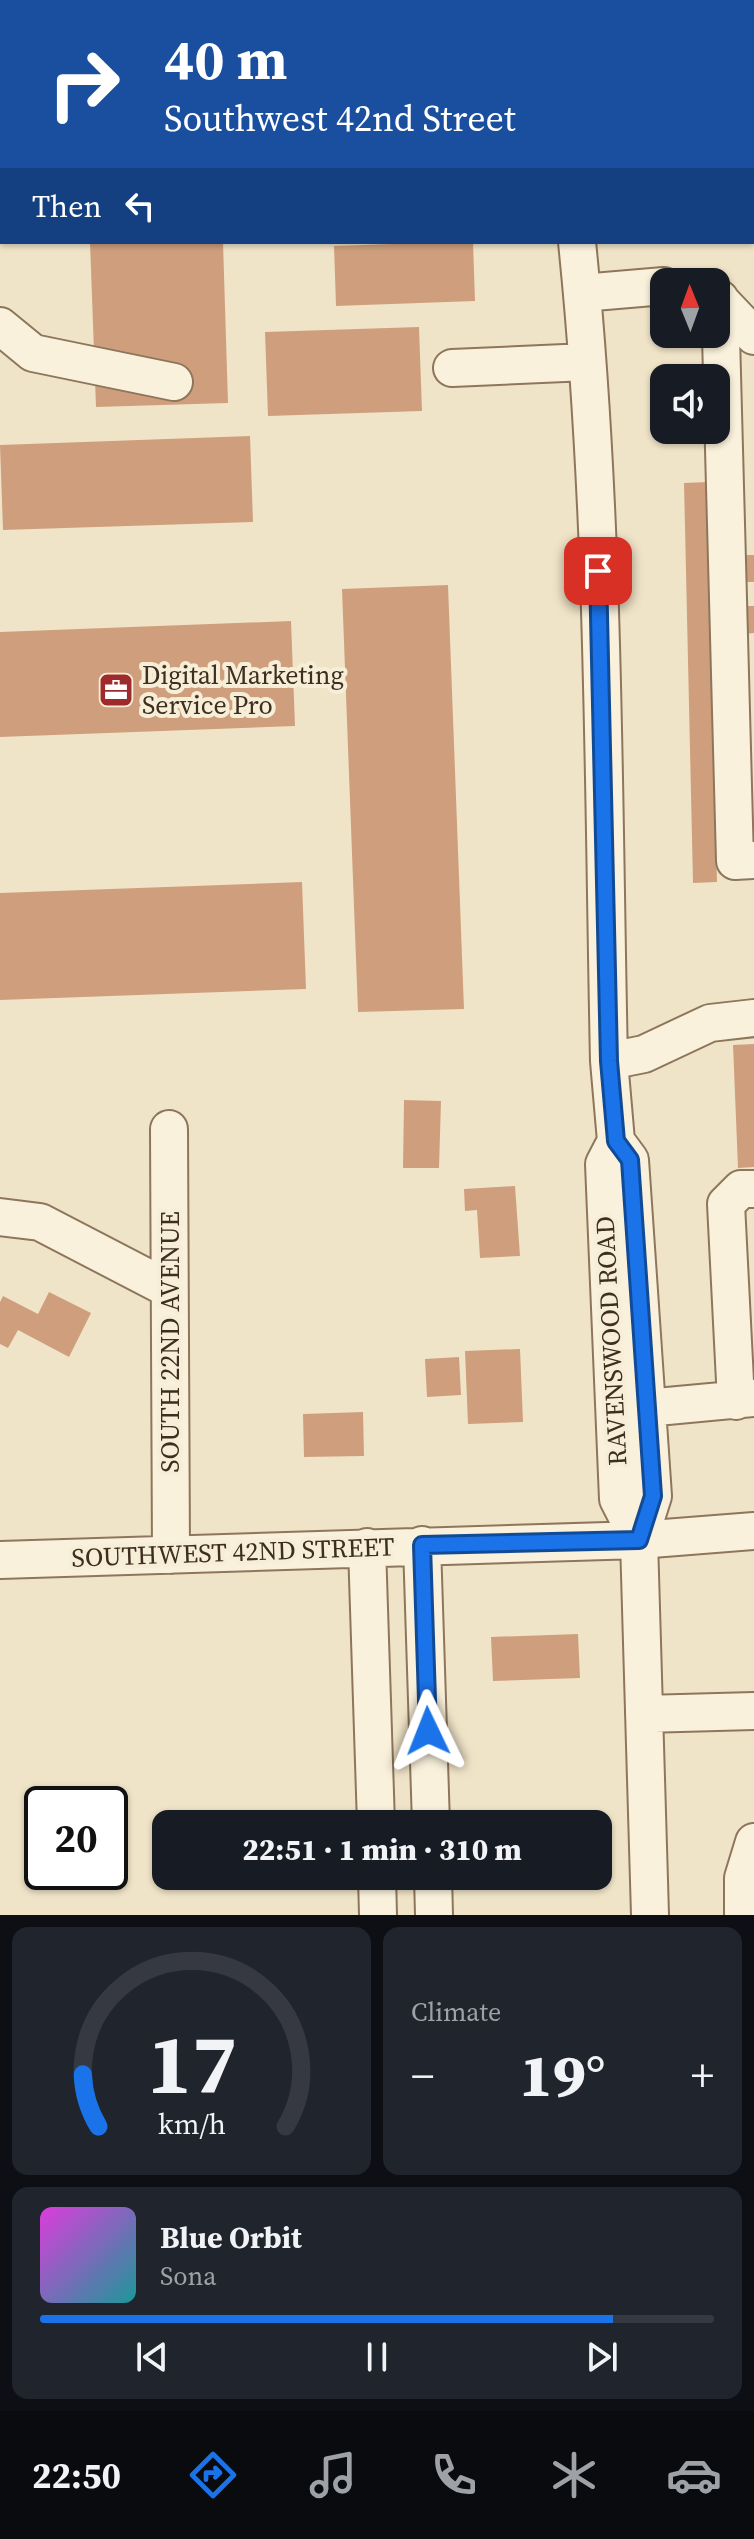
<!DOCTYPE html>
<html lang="en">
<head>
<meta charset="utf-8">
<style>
	body { margin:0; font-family:"Source Serif 4",serif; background:#20242c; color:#f1f3f6; height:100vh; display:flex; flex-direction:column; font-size:30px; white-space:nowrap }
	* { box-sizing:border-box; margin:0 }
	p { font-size:26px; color:#9ea1a6 }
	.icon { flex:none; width:44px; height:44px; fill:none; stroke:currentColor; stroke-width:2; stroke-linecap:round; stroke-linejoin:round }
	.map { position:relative; height:1915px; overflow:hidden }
	.details { display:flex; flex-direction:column; gap:12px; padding:12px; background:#0d0f14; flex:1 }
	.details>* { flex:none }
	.banner { position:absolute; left:0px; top:0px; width:754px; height:244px; box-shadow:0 2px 6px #0004; background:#1a4fa0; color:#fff; overflow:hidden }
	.needle { width:52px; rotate:359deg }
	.buttons { position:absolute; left:650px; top:268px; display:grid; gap:16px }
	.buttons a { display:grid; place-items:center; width:80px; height:80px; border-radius:16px; background:#171b24; box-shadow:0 2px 6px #0004; font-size:40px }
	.speed { position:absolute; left:24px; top:1786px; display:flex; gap:16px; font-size:40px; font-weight:700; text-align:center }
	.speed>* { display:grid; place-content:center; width:104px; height:104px; border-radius:50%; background:#171b24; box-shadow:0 2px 6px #0004; line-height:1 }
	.speed .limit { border:4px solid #111; border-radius:12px; background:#fff; color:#111 }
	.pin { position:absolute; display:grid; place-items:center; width:68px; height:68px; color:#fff; margin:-34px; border-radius:16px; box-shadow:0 4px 12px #0006 }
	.me { position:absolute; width:88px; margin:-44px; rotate:358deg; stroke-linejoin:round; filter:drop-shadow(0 0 6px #0008) }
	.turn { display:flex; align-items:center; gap:28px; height:168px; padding:0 32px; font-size:36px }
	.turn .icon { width:104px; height:104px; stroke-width:2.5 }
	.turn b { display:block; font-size:56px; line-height:68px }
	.then { display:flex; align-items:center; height:76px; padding:0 32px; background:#0003; gap:16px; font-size:30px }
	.big { font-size:60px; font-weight:800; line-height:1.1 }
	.details .widget { flex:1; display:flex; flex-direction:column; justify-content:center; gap:12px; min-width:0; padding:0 28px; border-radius:16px; background:#20242c }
	.details .dial { align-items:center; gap:0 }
	.dial svg { height:208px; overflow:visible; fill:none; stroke:#363941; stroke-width:7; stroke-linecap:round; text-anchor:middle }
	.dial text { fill:#f1f3f6; stroke:none }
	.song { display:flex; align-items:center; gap:24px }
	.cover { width:96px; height:96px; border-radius:12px; background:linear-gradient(135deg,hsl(300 70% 55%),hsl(180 70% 35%)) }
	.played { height:8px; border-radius:4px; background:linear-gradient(90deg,#1a73e8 85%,#363941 85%) }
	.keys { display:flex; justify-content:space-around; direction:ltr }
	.heat { display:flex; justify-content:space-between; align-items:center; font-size:44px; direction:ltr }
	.details .tiles { flex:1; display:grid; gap:12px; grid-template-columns:1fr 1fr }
	.widget:last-child { grid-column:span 2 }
	.trip { position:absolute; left:152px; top:1810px; width:460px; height:80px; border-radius:16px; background:#171b24; box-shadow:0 2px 6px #0004; font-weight:800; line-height:80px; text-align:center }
	.tabs { display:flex; height:128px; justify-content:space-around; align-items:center; background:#090b0e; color:#9ea1a6 }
	.tabs .icon { width:56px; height:56px }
	.tabs .selected { color:#1a73e8 }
	.tabs b { font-size:36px; color:#f1f3f6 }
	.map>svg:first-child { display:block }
	.building { fill:#cf9f7d }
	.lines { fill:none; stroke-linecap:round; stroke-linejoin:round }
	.minor-casing { stroke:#8d765c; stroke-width:40 }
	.minor { stroke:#faf1dc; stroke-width:36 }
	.rail-casing { stroke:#3d2e20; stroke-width:9 }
	.rail { stroke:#f7eed8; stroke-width:6; stroke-dasharray:18; stroke-linecap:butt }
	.route-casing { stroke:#114b97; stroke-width:20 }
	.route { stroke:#1a73e8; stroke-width:14 }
	.labels { text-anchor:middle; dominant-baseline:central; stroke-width:8; stroke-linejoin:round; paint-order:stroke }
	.poi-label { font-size:26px; fill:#3d2e20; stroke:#f7eed8; text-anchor:start }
	.street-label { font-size:26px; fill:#3d2e20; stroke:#f7eed8 }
</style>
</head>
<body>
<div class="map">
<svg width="754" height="1915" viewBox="0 0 754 1915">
	<rect width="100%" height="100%" fill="#f0e4c8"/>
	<!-- building -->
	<path class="building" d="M 90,242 L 223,242 L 228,403 L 96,407 Z
		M 451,242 L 473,242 L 475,301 L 336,306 L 334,246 Z
		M 419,327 L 422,411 L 268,416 L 265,332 Z
		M 250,436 L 253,522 L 3,530 L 0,445 Z
		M 708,482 L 717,882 L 693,883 L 684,483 Z
		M 741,555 L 754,555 L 754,582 L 743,582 Z
		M 448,585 L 464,1009 L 358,1012 L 342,589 Z
		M 744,606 L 754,606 L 754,633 L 745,634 Z
		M 291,621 L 295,726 L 0,737 L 0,632 Z
		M 302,882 L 306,989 L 0,1000 L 0,893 Z
		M 754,1044 L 754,1167 L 738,1168 L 733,1045 Z
		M 404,1100 L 441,1101 L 439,1168 L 403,1168 Z
		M 515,1186 L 520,1256 L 480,1258 L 477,1210 L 465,1211 L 464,1189 Z
		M 49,1292 L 91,1313 L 69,1357 L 18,1330 L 8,1348 L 0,1344 L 0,1302 L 3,1296 L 38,1314 Z
		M 520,1349 L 523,1422 L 468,1424 L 465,1351 Z
		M 459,1357 L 461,1395 L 427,1397 L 425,1359 Z
		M 363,1412 L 364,1456 L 304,1457 L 303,1414 Z
		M 578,1634 L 580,1678 L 493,1681 L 491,1637 Z"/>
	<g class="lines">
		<defs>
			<path id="minor" d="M 412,0 L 414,2
				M 541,0 L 541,2
				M 0,50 L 2,50
				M 577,242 C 605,514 603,788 609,1061 L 616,1141 L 630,1160 L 653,1496 L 639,1540 L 650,1915
				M 582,293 L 664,286
				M 716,296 L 754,336
				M 720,299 L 735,861 L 754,860
				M 0,326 L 33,353 L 174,382
				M 452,368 L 587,362
				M 609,1061 L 644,1054 L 710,1023 L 754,1018
				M 169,1129 L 171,1555
				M 616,1141 L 604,1164 L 618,1499 L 639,1540
				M 0,1217 L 40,1222 L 169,1289
				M 736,1401 L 726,1204 L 741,1189 L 754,1189
				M 646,1408 L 754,1398
				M 422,1545 L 431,1824
				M 367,1547 L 376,1824
				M 0,1560 L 639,1540 L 754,1531
				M 644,1714 L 754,1711
				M 377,1876 L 378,1915
				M 433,1876 L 434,1915
				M 743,1915 L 743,1878 L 754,1842"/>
		</defs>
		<!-- minor casing -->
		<use href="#minor" class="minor-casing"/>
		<!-- minor -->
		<use href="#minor" class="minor"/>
		<defs>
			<path id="rail" d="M 740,0 L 741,2
				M 752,28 L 754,32"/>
		</defs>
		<!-- rail casing -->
		<use href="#rail" class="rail-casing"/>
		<!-- rail -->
		<use href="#rail" class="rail"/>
	</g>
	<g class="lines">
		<defs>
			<path id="route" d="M 428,1731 L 422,1545 L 639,1540 L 653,1496 L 630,1160 L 616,1141 L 609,1061 L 598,571"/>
		</defs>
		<!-- route casing -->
		<use href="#route" class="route-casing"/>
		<!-- route -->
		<use href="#route" class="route"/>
	</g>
	<!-- icons -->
	<defs>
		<symbol id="office-square" viewBox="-11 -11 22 22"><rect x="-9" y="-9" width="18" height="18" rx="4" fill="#9e2a2b" stroke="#f7eed8"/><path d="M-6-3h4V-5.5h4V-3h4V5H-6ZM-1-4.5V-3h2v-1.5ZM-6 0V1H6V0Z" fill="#fff"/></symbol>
	</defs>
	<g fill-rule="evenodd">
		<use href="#office-square" x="96" y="670" width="40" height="40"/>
	</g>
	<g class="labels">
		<!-- poi labels -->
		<g class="poi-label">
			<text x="142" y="675">Digital Marketing<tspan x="142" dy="30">Service Pro</tspan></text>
		</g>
		<!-- street labels -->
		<g class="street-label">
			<text transform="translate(611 1341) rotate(-93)">RAVENSWOOD ROAD</text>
			<text transform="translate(170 1342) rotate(-90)">SOUTH 22ND AVENUE</text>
			<text transform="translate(233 1552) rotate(-2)">SOUTHWEST 42ND STREET</text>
		</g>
	</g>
</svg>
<div class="buttons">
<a><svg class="needle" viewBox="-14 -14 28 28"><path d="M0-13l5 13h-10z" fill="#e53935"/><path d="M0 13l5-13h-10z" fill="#9ea1a6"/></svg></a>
<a><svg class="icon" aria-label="sound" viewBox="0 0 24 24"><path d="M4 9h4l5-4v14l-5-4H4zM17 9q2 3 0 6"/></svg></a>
</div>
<div class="speed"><div class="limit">20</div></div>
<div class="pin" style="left:598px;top:571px;background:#d93025"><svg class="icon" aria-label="arrive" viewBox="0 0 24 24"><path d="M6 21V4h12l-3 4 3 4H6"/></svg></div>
<svg class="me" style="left:428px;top:1731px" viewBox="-20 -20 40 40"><path d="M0-17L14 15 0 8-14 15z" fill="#1a73e8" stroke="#fff" stroke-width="4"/></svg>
<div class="trip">22:51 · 1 min · 310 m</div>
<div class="banner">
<div class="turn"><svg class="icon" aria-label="right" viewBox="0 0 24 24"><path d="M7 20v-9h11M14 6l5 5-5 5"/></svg><div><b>40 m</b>Southwest 42nd Street</div></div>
<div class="then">Then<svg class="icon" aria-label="left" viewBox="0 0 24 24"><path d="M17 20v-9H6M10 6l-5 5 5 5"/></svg></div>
</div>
</div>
<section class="details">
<div class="tiles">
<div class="widget dial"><svg viewBox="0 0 100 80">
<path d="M14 69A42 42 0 1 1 86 69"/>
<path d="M14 69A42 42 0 0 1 8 49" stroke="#1a73e8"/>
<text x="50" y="56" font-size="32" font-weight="700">17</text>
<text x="50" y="72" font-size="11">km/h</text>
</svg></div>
<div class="widget"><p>Climate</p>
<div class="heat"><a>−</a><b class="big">19°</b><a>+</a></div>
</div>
<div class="widget">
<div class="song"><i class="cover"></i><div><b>Blue Orbit</b><p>Sona</p></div></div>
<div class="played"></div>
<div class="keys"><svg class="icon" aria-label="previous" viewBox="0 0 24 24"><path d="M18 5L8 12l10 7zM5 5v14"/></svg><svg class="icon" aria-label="pause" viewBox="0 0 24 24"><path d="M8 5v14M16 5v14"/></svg><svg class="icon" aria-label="next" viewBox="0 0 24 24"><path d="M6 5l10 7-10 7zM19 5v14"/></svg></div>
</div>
</div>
</section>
<nav class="tabs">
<b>22:50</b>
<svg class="icon selected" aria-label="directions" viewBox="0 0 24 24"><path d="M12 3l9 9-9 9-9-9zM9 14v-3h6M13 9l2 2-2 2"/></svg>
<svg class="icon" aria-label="music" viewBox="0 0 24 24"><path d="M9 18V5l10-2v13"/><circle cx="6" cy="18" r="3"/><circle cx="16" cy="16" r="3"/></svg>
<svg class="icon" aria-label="phone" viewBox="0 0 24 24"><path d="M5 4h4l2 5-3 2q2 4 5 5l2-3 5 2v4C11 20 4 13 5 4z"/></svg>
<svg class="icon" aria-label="climate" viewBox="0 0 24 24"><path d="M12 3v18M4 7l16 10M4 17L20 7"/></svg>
<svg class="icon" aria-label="car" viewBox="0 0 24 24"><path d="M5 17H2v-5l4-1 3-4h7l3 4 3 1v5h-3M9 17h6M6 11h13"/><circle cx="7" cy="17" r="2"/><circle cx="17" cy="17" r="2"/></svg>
</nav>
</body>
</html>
